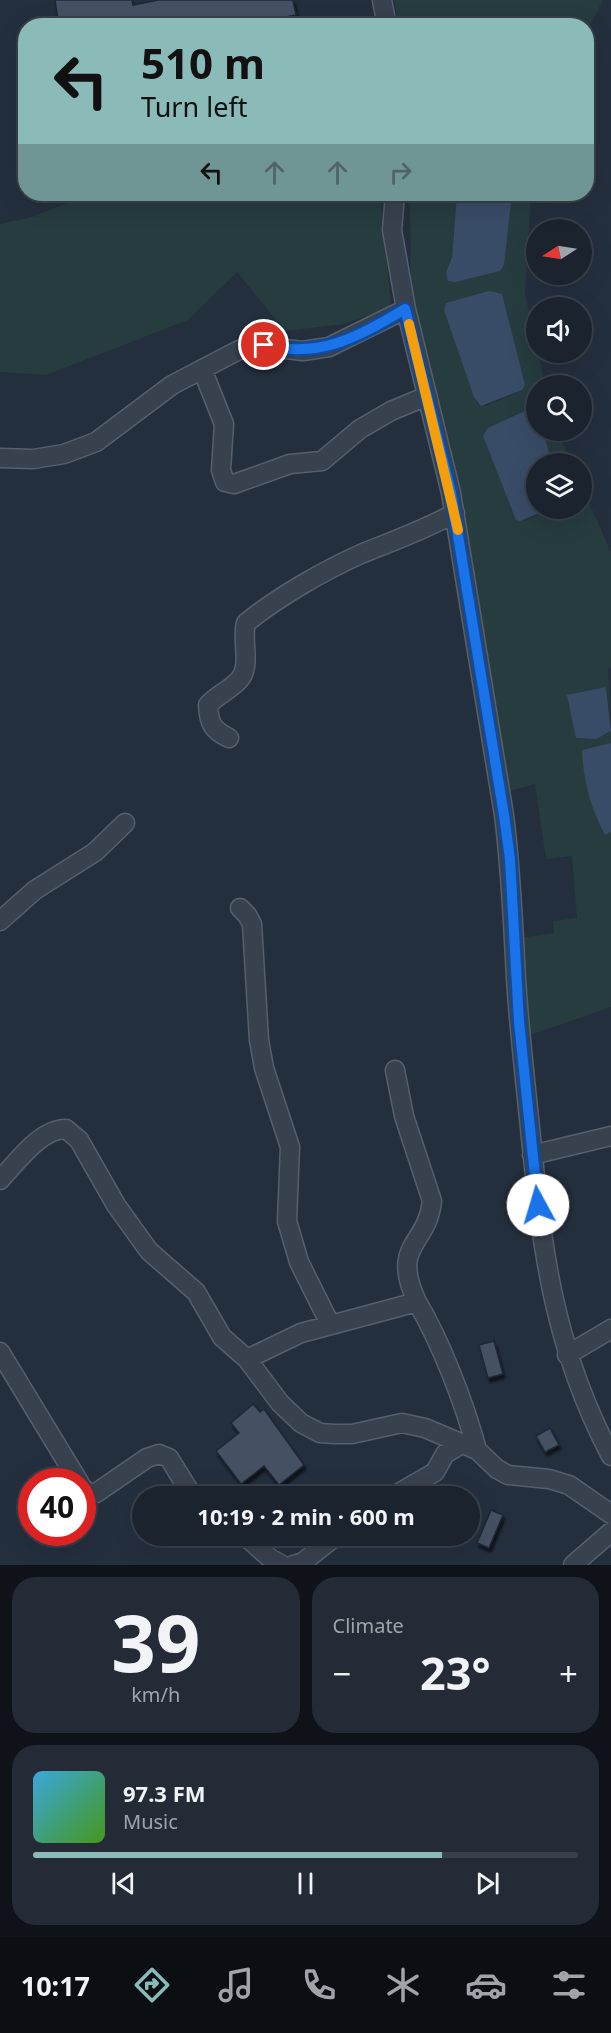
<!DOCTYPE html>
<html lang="en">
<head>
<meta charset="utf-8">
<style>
	body { margin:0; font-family:"Noto Sans",sans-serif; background:#242b36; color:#f1f3f6; height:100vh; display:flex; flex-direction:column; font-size:22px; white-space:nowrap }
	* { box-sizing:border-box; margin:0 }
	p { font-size:20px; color:#a0a4aa }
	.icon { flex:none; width:33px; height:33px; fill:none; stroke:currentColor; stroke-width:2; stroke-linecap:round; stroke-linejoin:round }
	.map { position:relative; height:1565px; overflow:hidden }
	.sheet { display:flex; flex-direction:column; gap:12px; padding:12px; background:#0f1319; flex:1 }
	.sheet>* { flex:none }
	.guide { position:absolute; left:18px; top:18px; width:576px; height:183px; border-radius:24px; box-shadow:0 6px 24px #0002,0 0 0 2px #39404a; background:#8bbbb9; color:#111; overflow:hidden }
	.needle { width:39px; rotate:258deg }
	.tools { position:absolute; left:526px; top:219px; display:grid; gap:12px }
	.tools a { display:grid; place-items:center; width:66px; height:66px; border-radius:50%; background:#1b232e; box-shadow:0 6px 24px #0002,0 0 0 2px #39404a; font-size:30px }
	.speed { position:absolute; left:18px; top:1468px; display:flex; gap:12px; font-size:30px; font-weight:700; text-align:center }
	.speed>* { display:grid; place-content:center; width:78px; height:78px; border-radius:50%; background:#1b232e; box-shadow:0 6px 24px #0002,0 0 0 2px #39404a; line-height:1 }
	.speed .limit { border:9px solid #d22; background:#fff; color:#111 }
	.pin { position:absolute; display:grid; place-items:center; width:51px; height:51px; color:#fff; margin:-26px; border:3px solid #fff; border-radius:50%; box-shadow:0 2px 6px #0007 }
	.me { position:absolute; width:66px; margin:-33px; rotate:354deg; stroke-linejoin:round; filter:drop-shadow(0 0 4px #0008) }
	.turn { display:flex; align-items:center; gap:21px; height:126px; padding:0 24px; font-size:27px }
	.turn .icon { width:78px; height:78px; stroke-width:2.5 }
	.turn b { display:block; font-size:42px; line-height:51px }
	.lanes { display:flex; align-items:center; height:57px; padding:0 24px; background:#0003; justify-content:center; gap:30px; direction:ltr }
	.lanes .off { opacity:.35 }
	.big { font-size:45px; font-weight:700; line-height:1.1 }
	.sheet .tile { flex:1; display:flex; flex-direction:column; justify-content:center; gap:9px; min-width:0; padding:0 21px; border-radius:24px; background:#242b36 }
	.sheet .dial { align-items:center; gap:0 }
	.dial b { font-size:78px; line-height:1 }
	.song { display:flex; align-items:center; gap:18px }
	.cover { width:72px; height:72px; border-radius:9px; background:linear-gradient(135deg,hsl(200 70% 55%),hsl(100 70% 35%)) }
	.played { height:6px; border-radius:3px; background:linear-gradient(90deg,#8bbbb9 75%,#39404a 75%) }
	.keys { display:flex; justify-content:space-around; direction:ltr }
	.heat { display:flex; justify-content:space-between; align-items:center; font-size:33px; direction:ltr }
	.sheet .tiles { flex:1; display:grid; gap:12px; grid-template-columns:1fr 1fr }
	.tile:last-child { grid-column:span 2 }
	.trip { position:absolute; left:132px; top:1486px; width:348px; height:60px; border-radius:30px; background:#1b232e; box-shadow:0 6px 24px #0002,0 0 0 2px #39404a; font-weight:700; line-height:60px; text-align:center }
	.tab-bar { display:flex; height:96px; justify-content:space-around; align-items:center; background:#0b0e12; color:#a0a4aa }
	.tab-bar .icon { width:42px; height:42px }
	.tab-bar .on { color:#8bbbb9 }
	.tab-bar b { font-size:27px; color:#f1f3f6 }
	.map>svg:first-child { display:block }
	.green { fill:#263c3f; fill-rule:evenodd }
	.water { fill:#394c67 }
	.building { fill:#455162; stroke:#1f2835; stroke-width:1.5; filter:url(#shadow) }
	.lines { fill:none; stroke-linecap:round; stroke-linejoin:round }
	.minor-casing { stroke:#565f6c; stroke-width:21 }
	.minor { stroke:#38414e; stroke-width:18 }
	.route-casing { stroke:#114b97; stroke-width:15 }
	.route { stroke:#1a73e8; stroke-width:10 }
	.slow { stroke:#f59e0b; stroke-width:10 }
</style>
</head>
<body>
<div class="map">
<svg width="611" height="1565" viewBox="0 0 611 1565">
	<defs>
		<filter id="shadow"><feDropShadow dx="2" dy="4" stdDeviation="1.5" flood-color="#0009"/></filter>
	</defs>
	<rect width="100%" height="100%" fill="#242f3e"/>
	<!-- green -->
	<path class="green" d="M 394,0 L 603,0 L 587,31 L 586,26 L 399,25 Z
		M 90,194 L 382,194 L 381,204 L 391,307 L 344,324 L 285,331 L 237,272 L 188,320 L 46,375 L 0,372 L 0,224 L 32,217 Z
		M 410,194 L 457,194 L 452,257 L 446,272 L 504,265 L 512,194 L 531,194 L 525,294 L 545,385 L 537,386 L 537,410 L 536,409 L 524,521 L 550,509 L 582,508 L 582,487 L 611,552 L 611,667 L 608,670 L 611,717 L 606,687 L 567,696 L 604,736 L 611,731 L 611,743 L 582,751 L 596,818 L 605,835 L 611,832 L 611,1007 L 524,1037 L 519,938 L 554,933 L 553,921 L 577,918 L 572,856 L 546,859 L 535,784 L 506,792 L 411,295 ZM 444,309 L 522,390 L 486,406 L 478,404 Z
		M 543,431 L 557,431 L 572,463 L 552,463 Z"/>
	<!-- water -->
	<path class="water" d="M 457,194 L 512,194 L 504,265 L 500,271 L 455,282 L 448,281 L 446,272 L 452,257 Z
		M 489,291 L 502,294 L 525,385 L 522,390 L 481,406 L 474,397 L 444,310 L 446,303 Z
		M 531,408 L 537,410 L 537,430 L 543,431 L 552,463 L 537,464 L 537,508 L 550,509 L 520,521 L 516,520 L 483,436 L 488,428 Z
		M 606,687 L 611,731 L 596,739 L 576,738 L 567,695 Z
		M 611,743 L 611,832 L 605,835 C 591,810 583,779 582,750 Z"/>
	<!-- building -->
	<path class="building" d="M 55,0 L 132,0 L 133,5 L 158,0 L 293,0 L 296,15 L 236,26 L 59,26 Z
		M 494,1341 L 503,1374 L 488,1378 L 479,1345 Z
		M 253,1404 L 260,1412 L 264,1409 L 304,1465 L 279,1485 L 264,1466 L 241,1484 L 216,1451 L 239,1433 L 231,1423 Z
		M 550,1428 L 559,1445 L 545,1452 L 536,1436 Z
		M 491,1510 L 503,1515 L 489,1548 L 477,1543 Z"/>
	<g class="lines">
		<defs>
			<path id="minor" d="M 382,0 L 387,26
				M 395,194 L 392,230 L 406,309 L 451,493 L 504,815 C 511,869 513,923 516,978 C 519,1028 525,1078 530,1128 C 542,1249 553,1346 611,1456
				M 202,369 L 224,424 L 221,470 L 225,482 L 234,484 L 290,464 L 322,461 L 360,429 L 391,411 L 427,396
				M 0,458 L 33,459 L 64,454 L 96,442 L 172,385 L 237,351 L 252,345 L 303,351 L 329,347 L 406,309
				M 229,738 C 212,730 209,723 208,705 C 217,695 230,690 239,680 C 252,666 241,640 246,623 C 278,597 323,571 361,554 C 393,541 424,530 455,513
				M 240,908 L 247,915 L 252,924 L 259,1040 L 264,1068 L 290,1147 L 287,1221 L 299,1262 L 330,1324
				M 0,921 L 35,890 L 95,852 L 125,823
				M 395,1070 L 404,1116 L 432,1201 C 427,1247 390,1243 417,1302
				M 532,1155 L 611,1136
				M 0,1180 C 17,1162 40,1129 66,1129 L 79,1140 L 116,1205 L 149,1251 L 196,1292 L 222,1337 L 247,1359 L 280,1403 L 301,1423 L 320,1433 L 334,1434 L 352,1434 L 402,1423 L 425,1428 L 477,1450 L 497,1469 L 508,1475 L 549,1479 L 569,1485 L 611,1514
				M 0,1352 L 79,1482
				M 567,1355 L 611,1329
				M 247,1359 L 301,1333 L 417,1302 C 441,1342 465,1405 477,1450
				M 82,1487 L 88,1493 L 96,1493 L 147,1458 L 159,1454 L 169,1458 L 193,1497
				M 392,1497 L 435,1472 L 445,1454 L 463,1443
				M 245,1536 L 271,1559 L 282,1565
				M 293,1565 L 303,1562 L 336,1536
				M 573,1565 L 611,1532"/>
		</defs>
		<!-- minor casing -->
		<use href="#minor" class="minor-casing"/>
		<!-- minor -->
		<use href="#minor" class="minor"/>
	</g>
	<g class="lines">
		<defs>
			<path id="route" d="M 264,345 C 320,359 358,337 405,309 L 451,493 L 504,815 L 510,859 L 519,1022 L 538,1205"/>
		</defs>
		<!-- route casing -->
		<use href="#route" class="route-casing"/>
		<!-- route -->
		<use href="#route" class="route"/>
		<!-- slow -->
		<path class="slow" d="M 409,324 L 458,530"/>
	</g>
</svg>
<div class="tools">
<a><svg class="needle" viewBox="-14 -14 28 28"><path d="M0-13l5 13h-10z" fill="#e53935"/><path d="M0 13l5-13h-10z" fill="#a0a4aa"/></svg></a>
<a><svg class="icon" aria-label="sound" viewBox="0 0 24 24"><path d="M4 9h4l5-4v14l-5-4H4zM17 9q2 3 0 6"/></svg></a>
<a><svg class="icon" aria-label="search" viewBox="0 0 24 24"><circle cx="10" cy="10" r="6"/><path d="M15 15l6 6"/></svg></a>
<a><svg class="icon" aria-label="layers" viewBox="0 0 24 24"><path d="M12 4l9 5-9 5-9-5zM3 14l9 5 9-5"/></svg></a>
</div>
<div class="speed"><div class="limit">40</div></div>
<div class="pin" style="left:264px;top:345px;background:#d93025"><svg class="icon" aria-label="arrive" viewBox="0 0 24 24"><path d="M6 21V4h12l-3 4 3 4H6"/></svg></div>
<svg class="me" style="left:538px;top:1205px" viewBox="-20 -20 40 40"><circle r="19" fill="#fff"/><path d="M0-13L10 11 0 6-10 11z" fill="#1a73e8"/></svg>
<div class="trip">10:19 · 2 min · 600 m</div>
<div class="guide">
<div class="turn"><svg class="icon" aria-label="left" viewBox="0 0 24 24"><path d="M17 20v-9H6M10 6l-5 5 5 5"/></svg><div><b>510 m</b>Turn left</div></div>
<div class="lanes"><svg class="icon" aria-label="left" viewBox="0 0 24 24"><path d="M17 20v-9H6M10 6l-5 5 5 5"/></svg><svg class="icon off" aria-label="ahead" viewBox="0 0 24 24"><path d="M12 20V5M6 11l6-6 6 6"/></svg><svg class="icon off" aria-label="ahead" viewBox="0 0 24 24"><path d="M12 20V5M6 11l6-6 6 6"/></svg><svg class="icon off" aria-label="right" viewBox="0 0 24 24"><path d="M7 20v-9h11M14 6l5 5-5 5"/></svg></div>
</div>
</div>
<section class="sheet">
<div class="tiles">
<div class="tile dial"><b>39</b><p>km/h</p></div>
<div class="tile"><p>Climate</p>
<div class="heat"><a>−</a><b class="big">23°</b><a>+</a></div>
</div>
<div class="tile">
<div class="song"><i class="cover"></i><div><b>97.3 FM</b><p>Music</p></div></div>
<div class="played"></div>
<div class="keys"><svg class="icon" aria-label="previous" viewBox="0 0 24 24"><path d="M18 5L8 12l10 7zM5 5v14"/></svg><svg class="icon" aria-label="pause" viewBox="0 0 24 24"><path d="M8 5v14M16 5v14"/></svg><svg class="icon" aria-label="next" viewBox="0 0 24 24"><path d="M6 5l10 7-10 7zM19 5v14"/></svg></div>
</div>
</div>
</section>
<nav class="tab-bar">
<b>10:17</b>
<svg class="icon on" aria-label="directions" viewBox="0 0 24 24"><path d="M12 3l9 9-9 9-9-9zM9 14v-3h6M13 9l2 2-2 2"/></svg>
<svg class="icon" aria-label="music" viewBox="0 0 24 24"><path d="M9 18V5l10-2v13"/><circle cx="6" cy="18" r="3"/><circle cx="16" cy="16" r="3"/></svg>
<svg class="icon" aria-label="phone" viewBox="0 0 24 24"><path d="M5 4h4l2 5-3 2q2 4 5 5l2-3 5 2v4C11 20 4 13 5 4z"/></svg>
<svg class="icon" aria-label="climate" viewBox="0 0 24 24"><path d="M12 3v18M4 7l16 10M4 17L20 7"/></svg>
<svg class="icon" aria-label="car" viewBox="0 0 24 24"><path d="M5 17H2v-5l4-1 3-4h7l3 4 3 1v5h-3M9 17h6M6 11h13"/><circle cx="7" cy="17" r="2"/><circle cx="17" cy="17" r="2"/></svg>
<svg class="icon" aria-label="filters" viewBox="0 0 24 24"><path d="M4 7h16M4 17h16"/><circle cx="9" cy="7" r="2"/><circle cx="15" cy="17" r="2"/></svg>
</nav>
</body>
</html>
